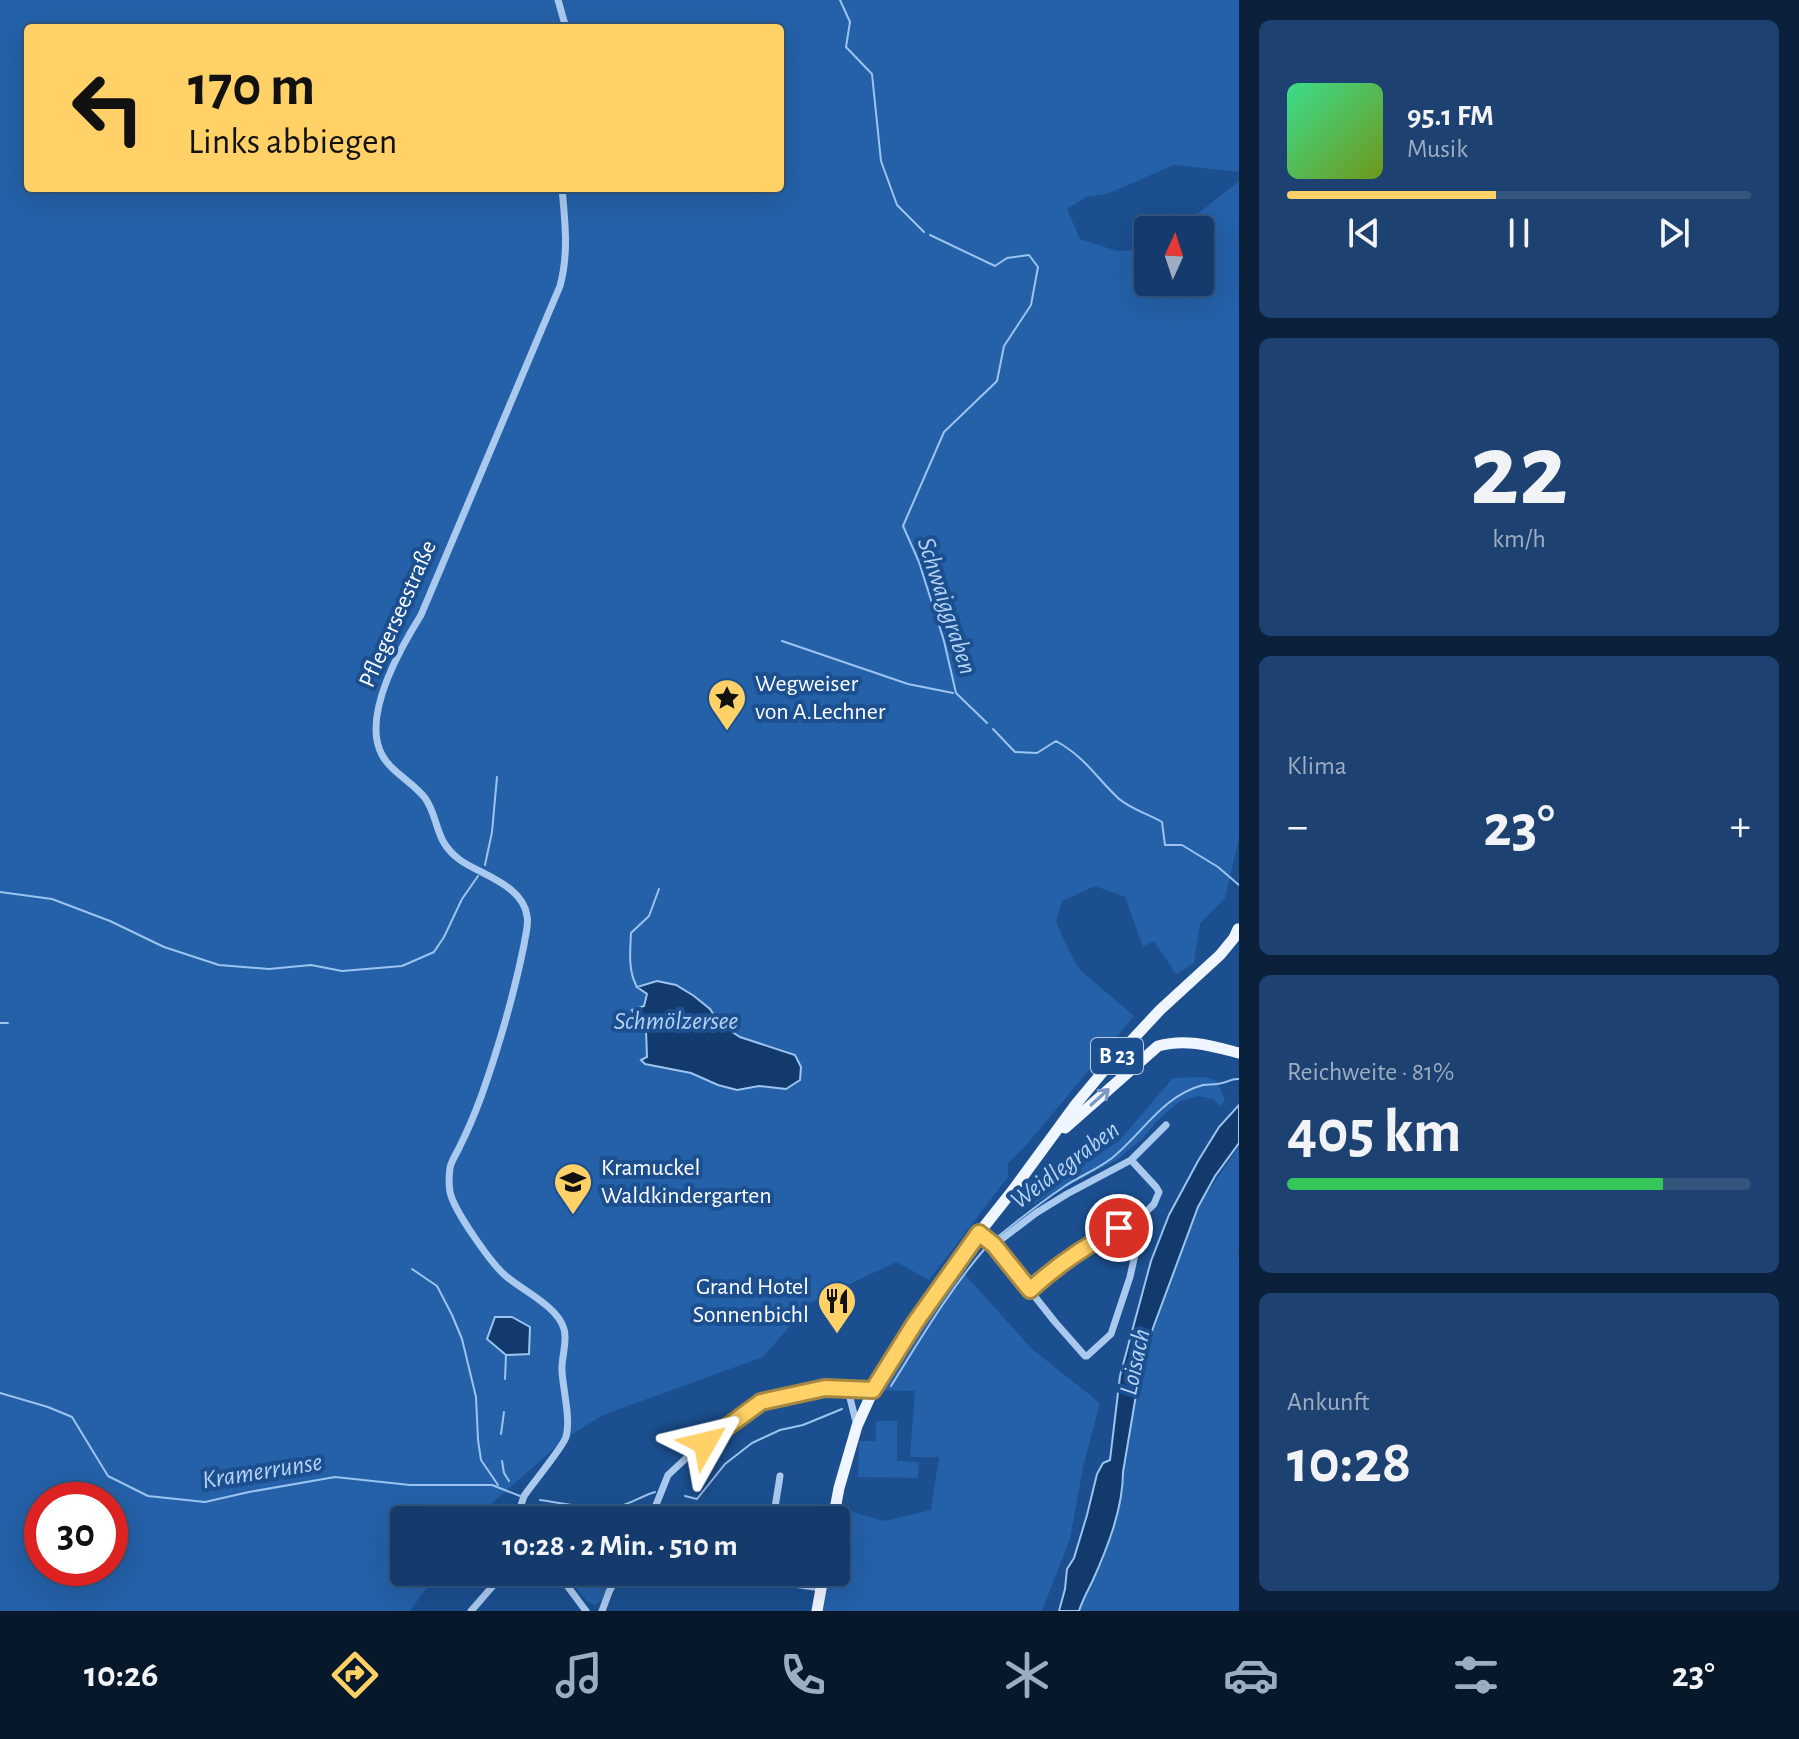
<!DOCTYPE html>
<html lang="de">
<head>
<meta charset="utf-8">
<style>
	body { margin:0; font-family:"Alegreya Sans",sans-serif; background:#1d4271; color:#f1f3f6; height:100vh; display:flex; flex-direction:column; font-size:30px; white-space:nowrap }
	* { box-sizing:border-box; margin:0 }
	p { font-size:26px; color:#9dadc1 }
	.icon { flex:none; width:44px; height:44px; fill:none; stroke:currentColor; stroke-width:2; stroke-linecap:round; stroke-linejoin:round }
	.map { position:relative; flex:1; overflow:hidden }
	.drawer { display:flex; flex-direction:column; gap:20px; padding:20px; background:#0b203b; width:560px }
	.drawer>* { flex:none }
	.guide { position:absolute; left:24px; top:24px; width:760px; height:168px; border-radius:8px; box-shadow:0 8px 32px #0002,0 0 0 2px #33557e; background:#ffd166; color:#111; overflow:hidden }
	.needle { width:52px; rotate:3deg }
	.controls { position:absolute; left:1134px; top:216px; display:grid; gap:16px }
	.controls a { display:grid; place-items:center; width:80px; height:80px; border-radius:8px; background:#143b6b; box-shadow:0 8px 32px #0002,0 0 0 2px #33557e; font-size:40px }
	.speed { position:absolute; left:24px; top:1482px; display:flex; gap:16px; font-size:40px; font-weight:700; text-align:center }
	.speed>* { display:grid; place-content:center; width:104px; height:104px; border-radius:50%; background:#143b6b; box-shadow:0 8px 32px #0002,0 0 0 2px #33557e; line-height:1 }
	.speed .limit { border:12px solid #d22; background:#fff; color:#111 }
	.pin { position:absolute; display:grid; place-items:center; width:68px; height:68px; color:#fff; margin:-34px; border:4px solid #fff; border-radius:50%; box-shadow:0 2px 8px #0007 }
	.me { position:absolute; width:88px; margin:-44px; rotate:53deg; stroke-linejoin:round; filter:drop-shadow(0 0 6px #0008) }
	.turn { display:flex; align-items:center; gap:28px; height:168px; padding:0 32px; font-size:36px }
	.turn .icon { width:104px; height:104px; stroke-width:2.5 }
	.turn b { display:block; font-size:56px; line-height:68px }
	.big { font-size:60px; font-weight:600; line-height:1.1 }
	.drawer .card { flex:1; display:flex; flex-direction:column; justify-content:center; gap:12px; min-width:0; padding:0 28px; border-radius:12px; background:#1d4271 }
	.drawer .dial { align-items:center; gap:0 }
	.dial b { font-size:104px; line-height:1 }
	.song { display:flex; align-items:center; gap:24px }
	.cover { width:96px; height:96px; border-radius:12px; background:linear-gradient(135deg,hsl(150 70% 55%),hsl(80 70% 35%)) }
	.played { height:8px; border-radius:4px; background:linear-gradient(90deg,#ffd166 45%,#33557e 45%) }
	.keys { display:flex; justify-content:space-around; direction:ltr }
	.heat { display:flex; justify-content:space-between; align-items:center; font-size:44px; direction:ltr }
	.charge { height:12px; border-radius:6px; background:linear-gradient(90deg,#34c759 81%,#33557e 0) }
	.trip { position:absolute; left:390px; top:1506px; width:460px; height:80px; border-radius:8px; background:#143b6b; box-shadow:0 8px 32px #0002,0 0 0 2px #33557e; font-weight:600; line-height:80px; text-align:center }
	.dock { display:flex; height:128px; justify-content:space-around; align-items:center; background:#08182b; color:#9dadc1 }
	.dock .icon { width:56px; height:56px }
	.dock .current { color:#ffd166 }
	.dock b { font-size:36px; color:#f1f3f6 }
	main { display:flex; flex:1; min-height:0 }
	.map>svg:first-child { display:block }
	.green { fill:#2461a8; fill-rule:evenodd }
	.water { fill:#123a6d; stroke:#9cc4f0; stroke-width:2 }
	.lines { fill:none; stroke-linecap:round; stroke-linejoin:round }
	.stream { stroke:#9cc4f0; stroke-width:2 }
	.street { stroke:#a9c9ee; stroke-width:7 }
	.primary { stroke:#f0f6ff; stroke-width:11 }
	.oneway { stroke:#7b9ac1 }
	.route-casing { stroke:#a68842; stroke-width:20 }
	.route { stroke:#ffd166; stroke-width:14 }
	.labels { text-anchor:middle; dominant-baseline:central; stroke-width:8; stroke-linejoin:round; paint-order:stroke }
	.shield { fill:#1b4f8f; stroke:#bbcadd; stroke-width:2 }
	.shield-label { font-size:22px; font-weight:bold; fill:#fff }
	.street-label { font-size:24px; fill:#fff; stroke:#1b4f8f }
	.poi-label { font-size:24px; fill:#fff; stroke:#1b4f8f; text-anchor:start }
	.water-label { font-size:26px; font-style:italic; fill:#b5d3f5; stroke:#1b4f8f }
</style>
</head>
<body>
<main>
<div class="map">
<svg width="1239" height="1611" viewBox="0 0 1239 1611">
	<rect width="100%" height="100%" fill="#1b4f8f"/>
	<!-- green -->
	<path class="green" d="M 0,0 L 1239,0 L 1239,172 L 1174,165 L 1107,194 L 1086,197 L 1067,209 L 1080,239 L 1117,251 L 1148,249 L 1148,282 L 1200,282 L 1200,230 L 1177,230 L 1239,181 L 1239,838 L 1225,898 L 1200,924 L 1194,963 L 1176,974 L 1154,941 L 1143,947 L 1125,897 L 1095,886 L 1062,901 L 1056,922 L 1072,957 L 1081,971 L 1134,1016 L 1029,1142 L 1008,1163 L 1008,1177 L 929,1280 L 896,1262 L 810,1303 L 763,1357 L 603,1415 L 566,1438 L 473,1520 L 404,1520 L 404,1572 L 438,1572 L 410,1611 L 0,1611 ZM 28,28 L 780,28 L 780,188 L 28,188 ZM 676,985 L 694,996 L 710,1009 L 718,1023 L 740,1037 L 795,1055 L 786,1089 L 759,1086 L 737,1090 L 718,1085 L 691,1073 L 673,1069 L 647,1057 L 646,1030 L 633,1010 L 644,1006 L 647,994 L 638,988 ZM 42,1500 L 110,1500 L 110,1568 L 42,1568 Z
		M 1205,1077 L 1217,1081 L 1225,1100 L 1220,1106 L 1213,1099 L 1199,1096 L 1180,1101 L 1160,1118 L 1143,1138 L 1117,1160 L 1030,1206 L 1048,1187 L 1119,1141 L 1173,1078 Z
		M 1239,1146 L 1239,1249 L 1234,1262 L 1239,1252 L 1239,1611 L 1079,1611 C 1082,1601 1087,1592 1092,1582 C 1107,1549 1123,1509 1123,1472 L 1137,1390 L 1153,1328 L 1198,1207 Z
		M 960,1269 L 1032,1349 L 1100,1403 L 1083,1467 L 1070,1539 L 1042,1611 L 817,1611 L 824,1572 L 836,1572 L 835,1507 L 884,1521 L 931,1510 L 939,1457 L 910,1457 L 915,1391 L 873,1390 Z
		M 876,1421 L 897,1421 L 897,1461 L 919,1462 L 918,1478 L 858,1477 L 859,1441 L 876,1441 Z
		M 563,1572 L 614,1572 L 602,1600 L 594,1605 L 587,1601 Z"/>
	<!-- water -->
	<path class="water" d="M 657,981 L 676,985 L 694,996 L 710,1009 L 719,1023 L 740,1037 L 795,1055 L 801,1067 L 800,1080 L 786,1089 L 759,1086 L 737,1090 L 718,1085 L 691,1073 L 645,1064 L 641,1060 L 647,1057 L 646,1030 L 632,1010 L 644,1006 L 647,994 L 637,987 Z
		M 1239,1105 L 1239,1143 L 1215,1176 L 1198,1207 L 1153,1328 L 1137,1389 L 1123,1472 C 1123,1509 1107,1549 1092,1582 C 1087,1592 1082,1601 1079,1611 L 1059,1611 L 1065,1589 L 1067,1569 L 1074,1558 L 1087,1515 L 1097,1474 L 1103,1463 L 1110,1460 L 1120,1376 L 1151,1261 L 1169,1215 L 1198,1161 L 1219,1127 Z
		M 495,1317 L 512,1317 L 530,1327 L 529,1354 L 506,1355 L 487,1339 Z"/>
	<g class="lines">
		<!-- stream -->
		<path class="stream" d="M 840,0 L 850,22 L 846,47 L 872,74 L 881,161 L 897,205 L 924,232
			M 930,235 L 995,266 L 1007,258 L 1029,255 L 1038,267 L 1031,305 L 1004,346 L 997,381 L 944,432 L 903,526 L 919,562 L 944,641 L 956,693 L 987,723
			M 782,641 L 908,684 L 953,693
			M 993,729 L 1015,752 L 1037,753 L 1056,741 C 1086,758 1094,775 1117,797 C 1128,808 1148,814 1162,822 L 1165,845 L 1182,845 L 1218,867 L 1239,885
			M 485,865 L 492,832 L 497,777
			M 0,892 L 52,899 L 110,921 L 164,947 L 219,965 L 269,969 L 311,965 L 342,971 L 402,966 L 434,952 L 444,937 L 462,899 L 478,876
			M 637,987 C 628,971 630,952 631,933 L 649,916 L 659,889
			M 0,1023 L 8,1023
			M 995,1239 C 1018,1220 1040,1203 1065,1186 C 1080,1176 1098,1169 1112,1158 C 1143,1133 1162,1096 1203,1085 C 1209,1084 1216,1085 1222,1083 C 1229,1082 1231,1078 1239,1079
			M 412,1269 L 437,1286 L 452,1315 L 462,1339 L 476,1397 L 478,1440 L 481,1460 L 498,1485
			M 505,1379 L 506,1355
			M 891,1386 C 921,1338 950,1289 987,1246
			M 0,1393 L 48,1407 L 72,1417 L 108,1476 L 148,1496 L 205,1502 L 249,1492 L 335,1477 L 410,1485 L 492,1485 L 520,1496
			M 501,1434 L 504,1412
			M 502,1461 L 504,1473 L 509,1481
			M 685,1496 L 697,1499 L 725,1464 L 752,1443 L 780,1430 L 803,1425 L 842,1409
			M 540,1500 C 563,1503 590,1510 612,1508 C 628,1506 641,1496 655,1492"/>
		<!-- street -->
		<path class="street" d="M 558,0 L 566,28
			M 979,1233 L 994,1245 L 1055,1322 L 1085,1356 L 1087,1356 L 1111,1334 L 1130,1277 L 1136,1250 L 1139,1219 L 1154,1204 L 1159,1192 L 1156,1187 L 1131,1160
			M 994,1245 L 1036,1213 L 1067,1194 L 1131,1160 L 1166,1125
			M 1030,1290 C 1062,1260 1098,1236 1139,1219
			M 848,1390 L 857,1426
			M 521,1520 L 521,1505 L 524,1496 C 532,1484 563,1447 566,1437 C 571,1419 563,1390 562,1371 C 561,1357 568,1342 564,1329 C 558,1307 524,1291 507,1277 C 492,1265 454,1211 450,1192 C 449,1186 449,1175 450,1168 C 451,1161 457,1153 460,1146 C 468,1130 475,1113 481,1097 C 498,1049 514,994 524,945 C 525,936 529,925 527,916 C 523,885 481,875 460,860 C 433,840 440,819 425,798 C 413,782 392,773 382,755 C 361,716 401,647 421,615 L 560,286 C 569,253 565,222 562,188
			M 650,1520 L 668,1475 L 694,1451 L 761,1402 L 825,1388 L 873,1390
			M 773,1520 L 780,1476
			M 557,1572 L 586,1611
			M 766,1572 L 768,1577 L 773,1581 L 821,1588
			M 471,1611 L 505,1572
			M 602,1611 L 609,1592 L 619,1572"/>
		<!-- primary -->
		<path class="primary" d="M 1065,1128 L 1158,1046 C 1186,1038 1212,1046 1239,1053
			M 833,1520 L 839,1488 L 857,1426 L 871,1395 L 915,1323 L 947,1277 L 979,1233 L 1013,1190 L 1076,1104 L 1106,1068 L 1160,1010 L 1220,955 L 1234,938 L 1238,929
			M 817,1611 L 824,1572"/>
	</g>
	<!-- one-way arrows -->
	<defs><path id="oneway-shaft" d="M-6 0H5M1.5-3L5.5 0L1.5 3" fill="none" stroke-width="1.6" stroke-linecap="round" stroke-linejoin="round" transform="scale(2)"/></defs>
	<use class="oneway" href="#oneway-shaft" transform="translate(1100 1097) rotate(-42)"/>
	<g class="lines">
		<defs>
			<path id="route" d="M 705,1443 L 761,1402 L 825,1388 L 873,1390 L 915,1323 L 979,1233 L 994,1245 L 1030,1290 C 1057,1265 1087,1245 1119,1228"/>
		</defs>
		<!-- route casing -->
		<use href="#route" class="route-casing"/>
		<!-- route -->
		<use href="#route" class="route"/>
	</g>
	<!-- icons -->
	<defs>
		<symbol id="sight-pin" viewBox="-11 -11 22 30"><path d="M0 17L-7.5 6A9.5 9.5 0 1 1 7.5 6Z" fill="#ffd166" stroke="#1b4f8f"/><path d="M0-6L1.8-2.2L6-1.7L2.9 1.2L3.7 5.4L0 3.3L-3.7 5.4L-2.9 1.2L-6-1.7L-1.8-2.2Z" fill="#111"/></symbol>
		<symbol id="school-pin" viewBox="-11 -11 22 30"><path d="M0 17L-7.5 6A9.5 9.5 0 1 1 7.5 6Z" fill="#ffd166" stroke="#1b4f8f"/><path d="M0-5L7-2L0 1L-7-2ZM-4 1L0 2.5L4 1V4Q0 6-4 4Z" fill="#111"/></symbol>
		<symbol id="restaurant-pin" viewBox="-11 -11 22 30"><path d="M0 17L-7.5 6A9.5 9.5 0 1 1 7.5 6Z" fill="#ffd166" stroke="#1b4f8f"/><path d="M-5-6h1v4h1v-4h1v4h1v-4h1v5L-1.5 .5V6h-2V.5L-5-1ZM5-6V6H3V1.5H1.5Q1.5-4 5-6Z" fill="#111"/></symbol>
	</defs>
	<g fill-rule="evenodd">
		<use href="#sight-pin" x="705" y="676" width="44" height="60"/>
		<use href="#school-pin" x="551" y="1160" width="44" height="60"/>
		<use href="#restaurant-pin" x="815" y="1279" width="44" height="60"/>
	</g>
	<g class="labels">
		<!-- shield labels -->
		<rect class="shield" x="1091" y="1038" width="52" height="36" rx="6"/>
		<g class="shield-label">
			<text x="1117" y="1056">B 23</text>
		</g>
		<!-- street labels -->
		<g class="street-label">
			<text transform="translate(398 614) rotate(-66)">Pflegerseestraße</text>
		</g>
		<!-- poi labels -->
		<g class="poi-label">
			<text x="755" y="684">Wegweiser<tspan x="755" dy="28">von A.Lechner</tspan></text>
			<text x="601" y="1168">Kramuckel<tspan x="601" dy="28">Waldkindergarten</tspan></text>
			<text x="809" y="1287" text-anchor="end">Grand Hotel<tspan x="809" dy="28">Sonnenbichl</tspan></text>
		</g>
		<!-- water labels -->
		<g class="water-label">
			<text transform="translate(947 606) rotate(72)">Schwaiggraben</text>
			<text x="676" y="1021">Schmölzersee</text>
			<text transform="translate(1065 1165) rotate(-37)">Weidlegraben</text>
			<text transform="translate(1135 1362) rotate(-78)">Loisach</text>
			<text transform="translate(262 1471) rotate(-9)">Kramerrunse</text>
		</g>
	</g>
</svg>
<div class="controls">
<a><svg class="needle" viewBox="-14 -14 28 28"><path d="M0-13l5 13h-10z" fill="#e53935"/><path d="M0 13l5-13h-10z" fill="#9dadc1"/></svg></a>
</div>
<div class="speed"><div class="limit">30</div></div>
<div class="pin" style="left:1119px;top:1228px;background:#d93025"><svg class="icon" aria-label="arrive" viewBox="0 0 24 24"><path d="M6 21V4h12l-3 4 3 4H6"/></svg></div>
<svg class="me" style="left:705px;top:1443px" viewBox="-20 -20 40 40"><path d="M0-17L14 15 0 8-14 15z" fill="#ffd166" stroke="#fff" stroke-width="4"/></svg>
<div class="trip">10:28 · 2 Min. · 510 m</div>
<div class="guide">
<div class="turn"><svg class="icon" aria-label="left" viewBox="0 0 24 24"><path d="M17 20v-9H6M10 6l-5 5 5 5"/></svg><div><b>170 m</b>Links abbiegen</div></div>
</div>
</div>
<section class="drawer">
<div class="card">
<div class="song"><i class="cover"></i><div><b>95.1 FM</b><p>Musik</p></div></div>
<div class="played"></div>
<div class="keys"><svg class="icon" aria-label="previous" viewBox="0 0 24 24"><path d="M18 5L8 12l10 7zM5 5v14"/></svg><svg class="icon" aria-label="pause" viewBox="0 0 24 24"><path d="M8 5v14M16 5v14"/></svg><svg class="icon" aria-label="next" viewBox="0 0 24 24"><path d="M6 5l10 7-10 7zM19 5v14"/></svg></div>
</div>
<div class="card dial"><b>22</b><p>km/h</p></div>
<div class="card"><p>Klima</p>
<div class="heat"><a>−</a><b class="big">23°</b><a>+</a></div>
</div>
<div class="card"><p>Reichweite · 81%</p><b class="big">405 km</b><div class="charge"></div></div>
<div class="card"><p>Ankunft</p><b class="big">10:28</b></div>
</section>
</main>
<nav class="dock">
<b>10:26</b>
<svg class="icon current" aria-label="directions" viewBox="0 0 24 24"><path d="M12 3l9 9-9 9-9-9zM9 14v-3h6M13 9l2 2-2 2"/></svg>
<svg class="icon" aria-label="music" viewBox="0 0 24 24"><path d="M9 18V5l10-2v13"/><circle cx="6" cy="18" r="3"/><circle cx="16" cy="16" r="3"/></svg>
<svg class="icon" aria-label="phone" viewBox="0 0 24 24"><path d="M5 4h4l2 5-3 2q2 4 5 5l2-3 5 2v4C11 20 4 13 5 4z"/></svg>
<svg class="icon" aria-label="climate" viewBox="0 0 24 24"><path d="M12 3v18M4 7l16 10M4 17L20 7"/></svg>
<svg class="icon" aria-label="car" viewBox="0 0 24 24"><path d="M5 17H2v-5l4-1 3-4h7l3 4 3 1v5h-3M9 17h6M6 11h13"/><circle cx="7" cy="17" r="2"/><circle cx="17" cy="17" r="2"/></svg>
<svg class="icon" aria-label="filters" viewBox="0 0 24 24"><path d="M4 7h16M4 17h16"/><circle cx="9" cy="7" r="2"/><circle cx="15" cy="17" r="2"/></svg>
<b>23°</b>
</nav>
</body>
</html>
